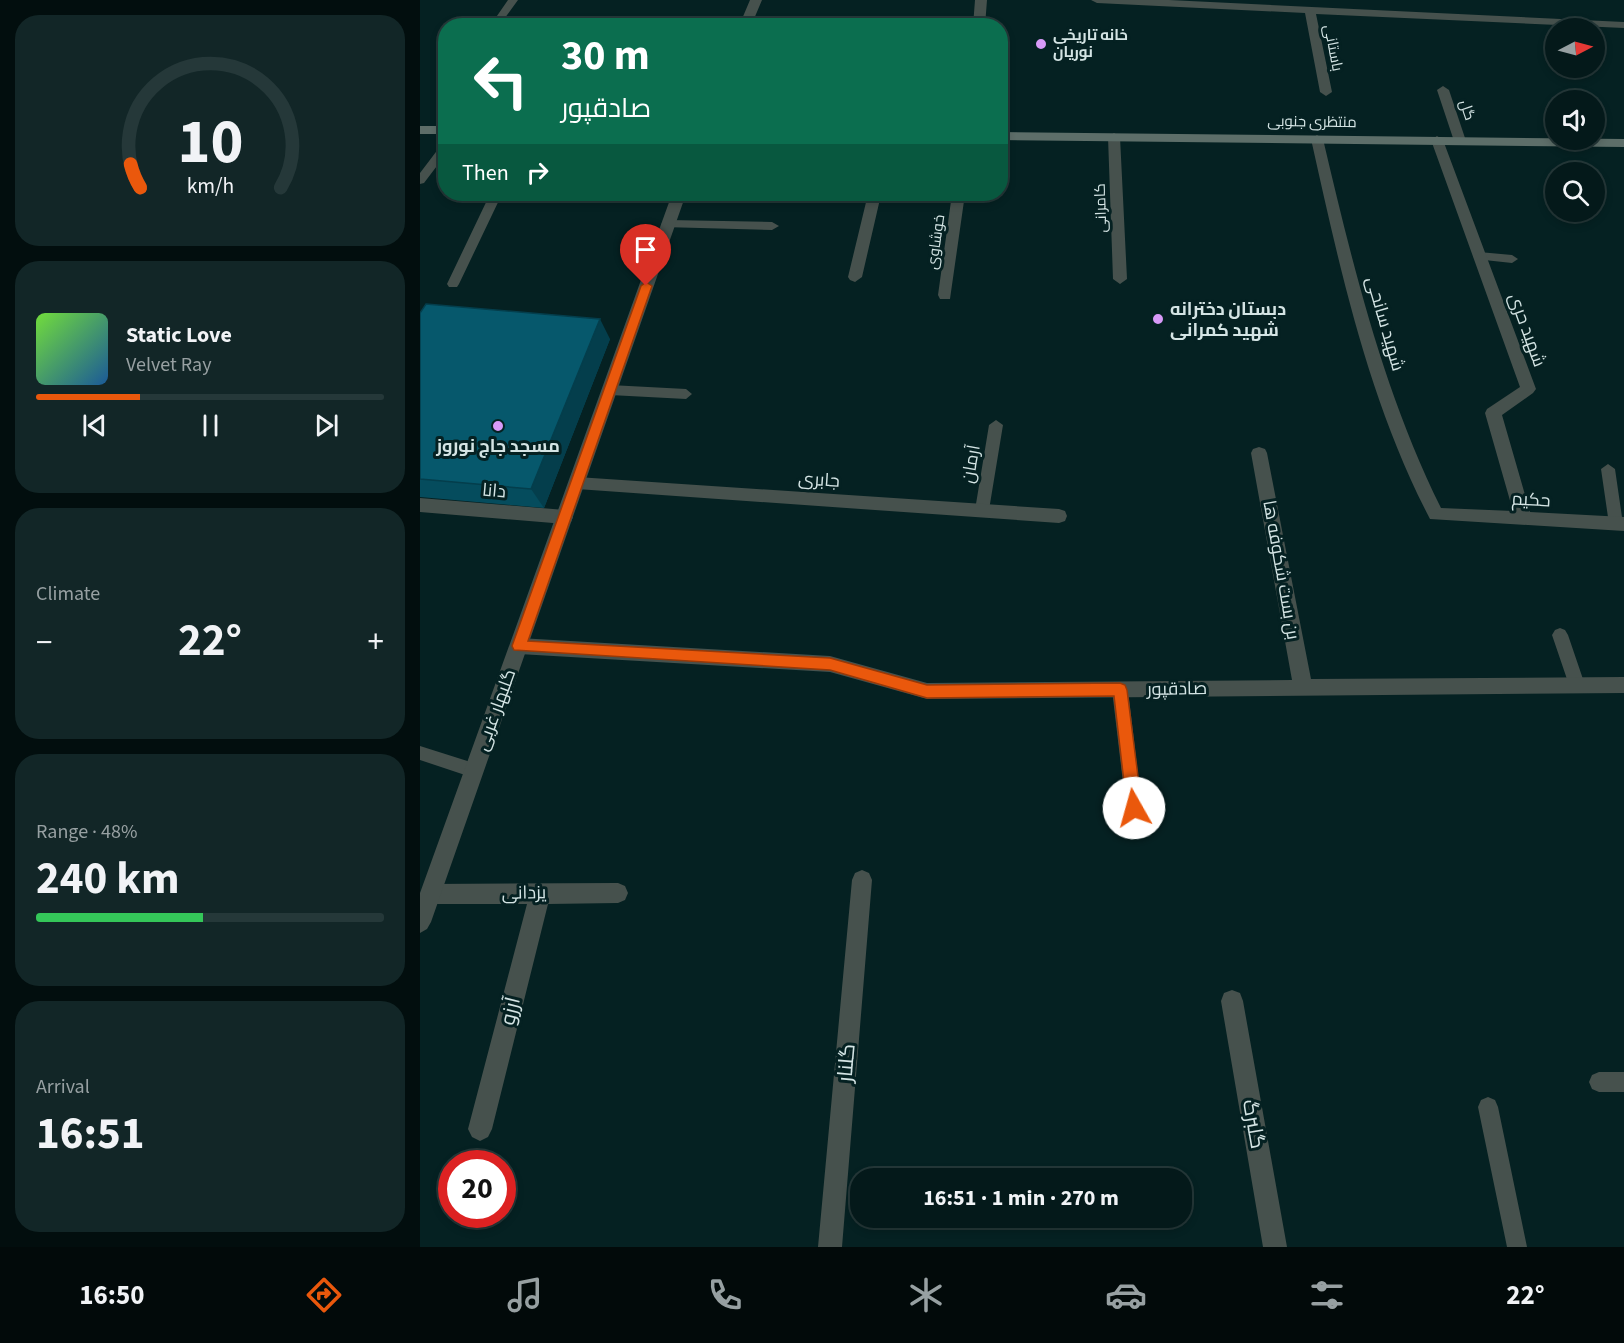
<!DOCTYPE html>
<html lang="en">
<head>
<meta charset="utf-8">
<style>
	body { margin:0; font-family:"Source Sans 3",Cairo,sans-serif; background:#122627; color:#f1f3f6; height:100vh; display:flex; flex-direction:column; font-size:22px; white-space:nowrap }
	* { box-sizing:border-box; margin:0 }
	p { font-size:20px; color:#97a0a2 }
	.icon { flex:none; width:33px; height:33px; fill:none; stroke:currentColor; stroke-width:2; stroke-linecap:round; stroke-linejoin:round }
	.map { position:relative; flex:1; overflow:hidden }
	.panel { display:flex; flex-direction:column; gap:15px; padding:15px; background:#020e0e; width:420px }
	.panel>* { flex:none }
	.guide { position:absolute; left:18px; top:18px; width:570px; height:183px; border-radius:24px; box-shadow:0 3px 9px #0003,0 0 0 2px #253839; background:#0b6e4f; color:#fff; overflow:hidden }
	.needle { width:39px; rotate:84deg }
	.controls { position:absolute; left:1125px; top:18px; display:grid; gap:12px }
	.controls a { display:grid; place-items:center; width:60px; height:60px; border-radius:50%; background:#04191a; box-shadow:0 3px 9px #0003,0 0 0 2px #253839; font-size:30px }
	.speed { position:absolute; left:18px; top:1150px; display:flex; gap:12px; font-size:30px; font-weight:700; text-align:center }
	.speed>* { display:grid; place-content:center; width:78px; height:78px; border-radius:50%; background:#04191a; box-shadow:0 3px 9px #0003,0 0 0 2px #253839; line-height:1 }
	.speed .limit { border:9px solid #d22; background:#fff; color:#111 }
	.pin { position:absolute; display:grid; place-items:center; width:51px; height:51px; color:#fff; margin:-62px -26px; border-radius:50% 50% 50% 0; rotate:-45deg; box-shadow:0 0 6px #0007 }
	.pin .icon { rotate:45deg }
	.me { position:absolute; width:66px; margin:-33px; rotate:353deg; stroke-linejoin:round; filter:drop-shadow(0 0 4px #0008) }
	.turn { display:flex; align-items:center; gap:21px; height:126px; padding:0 24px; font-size:27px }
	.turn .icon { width:78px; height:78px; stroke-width:2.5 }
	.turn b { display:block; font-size:42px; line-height:51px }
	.then { display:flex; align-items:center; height:57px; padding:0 24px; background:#0003; gap:12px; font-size:22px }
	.big { font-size:45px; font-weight:700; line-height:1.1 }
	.panel .card { flex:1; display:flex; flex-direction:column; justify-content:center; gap:9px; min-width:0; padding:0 21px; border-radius:24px; background:#122627 }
	.panel .dial { align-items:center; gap:0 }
	.dial svg { height:156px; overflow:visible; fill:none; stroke:#253839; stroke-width:7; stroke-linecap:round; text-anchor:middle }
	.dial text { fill:#f1f3f6; stroke:none }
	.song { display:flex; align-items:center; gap:18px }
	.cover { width:72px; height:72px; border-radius:9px; background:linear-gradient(135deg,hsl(100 70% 55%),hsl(210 70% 35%)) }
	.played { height:6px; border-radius:3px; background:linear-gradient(90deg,#ea580c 30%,#253839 30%) }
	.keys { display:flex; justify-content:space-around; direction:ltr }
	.heat { display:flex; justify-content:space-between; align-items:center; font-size:33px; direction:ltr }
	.charge { height:9px; border-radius:4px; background:linear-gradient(90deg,#34c759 48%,#253839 0) }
	.trip { position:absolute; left:430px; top:1168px; width:342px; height:60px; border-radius:24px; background:#04191a; box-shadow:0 3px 9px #0003,0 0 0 2px #253839; font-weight:700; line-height:60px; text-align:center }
	.tab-bar { display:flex; height:96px; justify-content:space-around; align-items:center; background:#020a0a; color:#97a0a2 }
	.tab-bar .icon { width:42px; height:42px }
	.tab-bar .selected { color:#ea580c }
	.tab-bar b { font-size:27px; color:#f1f3f6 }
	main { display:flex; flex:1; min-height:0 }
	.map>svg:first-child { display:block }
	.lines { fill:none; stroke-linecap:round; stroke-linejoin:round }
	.service { fill:#46514d; fill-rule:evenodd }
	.minor { fill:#46514d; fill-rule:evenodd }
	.tertiary { fill:#46514d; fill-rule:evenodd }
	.secondary { fill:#5d6e69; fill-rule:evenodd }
	.wall { fill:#054c5d }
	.shaded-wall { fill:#043e4c }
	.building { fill:#06586c; stroke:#043e4c; stroke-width:1.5 }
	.route { fill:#ea580c; stroke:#983908; stroke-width:1.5 }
	.poi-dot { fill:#d89af8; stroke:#052122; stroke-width:2 }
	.labels { text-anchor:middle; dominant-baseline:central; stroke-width:6; stroke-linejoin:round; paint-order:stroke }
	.far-poi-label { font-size:15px; font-weight:bold; fill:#d4e4e4; stroke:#052122; text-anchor:start }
	.far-street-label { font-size:15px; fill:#d4e4e4; stroke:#052122 }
	.poi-label { font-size:18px; font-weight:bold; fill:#d4e4e4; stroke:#052122; text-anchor:start }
	.street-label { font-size:18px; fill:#d4e4e4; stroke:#052122 }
	.near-street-label { font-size:21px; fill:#d4e4e4; stroke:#052122 }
</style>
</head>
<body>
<main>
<section class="panel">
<div class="card dial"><svg viewBox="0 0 100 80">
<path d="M14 69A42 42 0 1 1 86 69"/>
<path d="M14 69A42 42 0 0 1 9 57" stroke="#ea580c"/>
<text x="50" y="56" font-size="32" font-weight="700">10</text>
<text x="50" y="72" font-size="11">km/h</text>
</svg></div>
<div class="card">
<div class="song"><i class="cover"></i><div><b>Static Love</b><p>Velvet Ray</p></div></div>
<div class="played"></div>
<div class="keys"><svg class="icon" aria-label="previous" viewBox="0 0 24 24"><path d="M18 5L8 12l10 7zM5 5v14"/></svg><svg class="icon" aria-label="pause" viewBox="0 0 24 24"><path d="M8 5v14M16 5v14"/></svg><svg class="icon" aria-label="next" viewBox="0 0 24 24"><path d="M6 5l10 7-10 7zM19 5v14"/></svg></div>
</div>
<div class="card"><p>Climate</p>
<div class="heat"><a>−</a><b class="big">22°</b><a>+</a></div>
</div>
<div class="card"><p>Range · 48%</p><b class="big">240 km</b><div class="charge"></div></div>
<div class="card"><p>Arrival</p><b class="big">16:51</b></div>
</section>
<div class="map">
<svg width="1204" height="1247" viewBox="0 0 1204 1247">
	<rect width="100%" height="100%" fill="#052122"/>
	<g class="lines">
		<!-- service -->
		<path class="service" d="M 88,0 L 98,0 L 79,26 L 70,26 Z
			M 26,143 L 26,154 L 4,183 L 0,184 L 0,173 L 22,144 Z
			M 70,194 L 82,194 L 39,284 L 37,287 L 29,287 L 27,284 Z
			M 1059,252 L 1092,255 L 1098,259 L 1092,263 L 1055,259 L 1053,256 Z
			M 190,385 L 266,389 L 272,394 L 266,399 L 190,395 L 184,390 Z
			M 576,420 L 583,425 L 569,510 L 567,514 L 557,514 L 555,510 L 569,425 Z
			M 1188,464 L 1195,469 L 1203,524 L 1201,528 L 1191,528 L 1189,524 L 1181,469 Z
			M 1140,628 L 1145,630 L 1148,635 L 1165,685 L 1162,690 L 1157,692 L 1152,690 L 1149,685 L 1132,635 L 1135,630 Z
			M 700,683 L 706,685 L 708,690 L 722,808 L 720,814 L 714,816 L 708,814 L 706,808 L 692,690 L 694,685 Z
			M 0,746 L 60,765 L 62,770 L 60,775 L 54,778 L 0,760 Z
			M 1179,1072 L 1204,1072 L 1204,1092 L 1179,1092 L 1172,1089 L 1169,1082 L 1172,1075 Z
			M 1068,1097 L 1075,1100 L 1078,1107 L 1107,1247 L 1087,1247 L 1058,1107 L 1061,1100 Z"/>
		<!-- minor -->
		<path class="minor" d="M 555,0 L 567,0 L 565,26 L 553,26 Z
			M 671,0 L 749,0 L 1204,22 L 1204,28 L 896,14 L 912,92 L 906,96 L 900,92 L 885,13 L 677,3 Z
			M 1023,86 L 1029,90 L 1046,141 L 1045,144 L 1035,144 L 1017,90 Z
			M 694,133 L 700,137 L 707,279 L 700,284 L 693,279 L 688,137 Z
			M 897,135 L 903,139 C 933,266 963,391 1021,508 L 1093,511 L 1065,413 L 1067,409 L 1100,387 L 1011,140 L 1017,136 L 1023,140 L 1116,389 L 1113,393 L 1082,415 L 1110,512 L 1204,517 L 1204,531 L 1010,519 C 948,400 920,269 891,139 Z
			M 448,194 L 545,194 L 530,299 L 520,299 L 518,295 L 531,201 L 460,199 L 442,277 L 435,282 L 430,280 L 428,277 Z
			M 248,220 L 352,222 L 359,226 L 352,230 L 243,227 L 241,224 Z
			M 839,447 L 845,449 L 847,453 L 891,679 L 1204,677 L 1204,693 L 507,699 L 410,672 L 99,654 L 93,652 L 90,646 L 93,640 L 99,638 L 410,656 L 507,683 L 872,680 L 831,453 L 833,449 Z
			M 157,477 L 639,509 L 645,511 L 647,516 L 645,521 L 639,523 L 157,489 L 151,488 L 149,483 L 151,478 Z
			M 0,498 L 145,510 L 151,512 L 153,517 L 151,522 L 145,524 L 0,512 Z
			M 442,870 L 449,873 L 452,880 L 422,1247 L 398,1247 L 432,880 L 435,873 Z
			M 198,883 L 205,886 L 208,893 L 205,900 L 198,903 L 128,904 L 72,1129 L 68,1137 L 60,1141 L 52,1137 L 48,1129 L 107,904 L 10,904 L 3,901 L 0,895 L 3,887 L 10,884 Z
			M 812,990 L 820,993 L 823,1001 L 867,1247 L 843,1247 L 801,1001 L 804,993 Z"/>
		<!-- tertiary -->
		<path class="tertiary" d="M 330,0 L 342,0 L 331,26 L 319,26 Z
			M 252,194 L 266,194 L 11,922 L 7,929 L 0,933 L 0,893 Z"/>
		<!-- secondary -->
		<path class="secondary" d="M 0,126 L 26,126 L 26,134 L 0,134 Z
			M 580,132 L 1204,139 L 1204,147 L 580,140 Z"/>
	</g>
	<!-- wall -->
	<path class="wall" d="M 0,313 L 190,339 L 124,508 L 0,497 Z"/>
	<!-- shaded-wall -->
	<path class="shaded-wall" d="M 180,319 L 190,339 L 124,508 L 111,489 Z"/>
	<!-- building -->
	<path class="building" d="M 6,304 L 180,319 L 111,489 L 0,479 L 0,313 Z"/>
	<!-- route -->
	<path class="route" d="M 226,282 L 232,286 L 108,641 L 410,658 L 507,685 L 700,683 L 705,685 L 707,690 L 722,808 L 720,813 L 714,815 L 709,813 L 707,808 L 694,696 L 507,698 L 410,670 L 94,650 L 92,646 L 221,286 Z"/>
	<!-- markers -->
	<g class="poi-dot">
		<circle cx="621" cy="44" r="6"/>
		<circle cx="738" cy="319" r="6"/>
		<circle cx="78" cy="426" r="6"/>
	</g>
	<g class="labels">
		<!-- far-poi labels -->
		<g class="far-poi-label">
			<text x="633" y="35">خانه تاریخی<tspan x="633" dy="17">نوریان</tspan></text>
		</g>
		<!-- far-street labels -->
		<g class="far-street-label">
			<text transform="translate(913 48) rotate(79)">باستانی</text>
			<text transform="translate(1047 110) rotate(71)">گل</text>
			<text transform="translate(892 122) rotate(1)">منتظری جنوبی</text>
			<text transform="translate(681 208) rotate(-92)">کامرانی</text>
			<text transform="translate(516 242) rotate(-82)">خوشاوی</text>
		</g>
		<!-- poi labels -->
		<g class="poi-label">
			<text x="750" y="309">دبستان دخترانه<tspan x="750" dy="21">شهید کمرانی</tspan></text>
			<text x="78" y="446" text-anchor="middle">مسجد جاج نوروز</text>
		</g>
		<!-- street labels -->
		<g class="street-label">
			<text transform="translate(965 324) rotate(74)">شهید سانحی</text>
			<text transform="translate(1107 330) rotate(70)">شهید حری</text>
			<text transform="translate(551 464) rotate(-80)">آرمان</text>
			<text transform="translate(399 480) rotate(4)">جابری</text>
			<text transform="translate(74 491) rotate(5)">دانا</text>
			<text transform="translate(1111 500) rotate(3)">حکیم</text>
			<text transform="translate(861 570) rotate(80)">بن بست شکوفه ها</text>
			<text transform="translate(757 689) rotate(-1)">صادقپور</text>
			<text transform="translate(76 710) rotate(-70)">گلبهار غربی</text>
			<text transform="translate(104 893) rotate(-1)">یزدانی</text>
		</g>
		<!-- near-street labels -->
		<g class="near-street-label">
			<text transform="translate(90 1011) rotate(-76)">آرزو</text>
			<text transform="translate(426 1063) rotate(-85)">گلنار</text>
			<text transform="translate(834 1124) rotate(80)">گلبرگ</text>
		</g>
	</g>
</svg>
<div class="controls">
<a><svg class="needle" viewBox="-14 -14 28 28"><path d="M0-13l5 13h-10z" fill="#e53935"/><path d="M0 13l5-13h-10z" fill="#97a0a2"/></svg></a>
<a><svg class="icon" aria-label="sound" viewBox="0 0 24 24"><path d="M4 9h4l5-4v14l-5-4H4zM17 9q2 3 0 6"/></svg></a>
<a><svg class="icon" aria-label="search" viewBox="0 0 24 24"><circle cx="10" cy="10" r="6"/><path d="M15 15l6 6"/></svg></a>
</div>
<div class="speed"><div class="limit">20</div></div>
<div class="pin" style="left:226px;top:286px;background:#d93025"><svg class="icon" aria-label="arrive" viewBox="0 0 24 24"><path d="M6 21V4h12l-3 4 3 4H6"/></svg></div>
<svg class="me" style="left:714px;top:808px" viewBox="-20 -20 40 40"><circle r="19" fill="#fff"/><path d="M0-13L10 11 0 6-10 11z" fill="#ea580c"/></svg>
<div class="trip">16:51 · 1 min · 270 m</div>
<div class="guide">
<div class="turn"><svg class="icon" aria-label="left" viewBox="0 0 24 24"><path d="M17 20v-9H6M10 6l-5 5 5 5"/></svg><div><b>30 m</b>صادقپور</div></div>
<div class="then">Then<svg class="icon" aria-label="right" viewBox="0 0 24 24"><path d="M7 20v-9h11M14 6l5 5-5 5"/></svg></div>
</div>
</div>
</main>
<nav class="tab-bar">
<b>16:50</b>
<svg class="icon selected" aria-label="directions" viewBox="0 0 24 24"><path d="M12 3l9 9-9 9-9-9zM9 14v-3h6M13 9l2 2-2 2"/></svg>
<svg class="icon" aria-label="music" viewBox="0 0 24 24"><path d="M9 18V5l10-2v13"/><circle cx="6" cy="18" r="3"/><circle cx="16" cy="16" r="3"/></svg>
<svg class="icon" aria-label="phone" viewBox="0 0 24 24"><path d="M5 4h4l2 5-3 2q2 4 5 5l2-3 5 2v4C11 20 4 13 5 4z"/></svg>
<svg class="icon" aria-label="climate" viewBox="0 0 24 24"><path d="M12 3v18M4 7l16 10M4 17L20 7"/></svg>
<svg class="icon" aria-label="car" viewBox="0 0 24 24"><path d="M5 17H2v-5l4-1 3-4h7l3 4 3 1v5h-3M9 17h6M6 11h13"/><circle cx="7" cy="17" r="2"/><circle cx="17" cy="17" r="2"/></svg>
<svg class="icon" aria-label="filters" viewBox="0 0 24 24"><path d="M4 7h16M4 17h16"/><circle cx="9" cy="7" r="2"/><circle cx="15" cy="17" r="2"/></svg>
<b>22°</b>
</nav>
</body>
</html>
